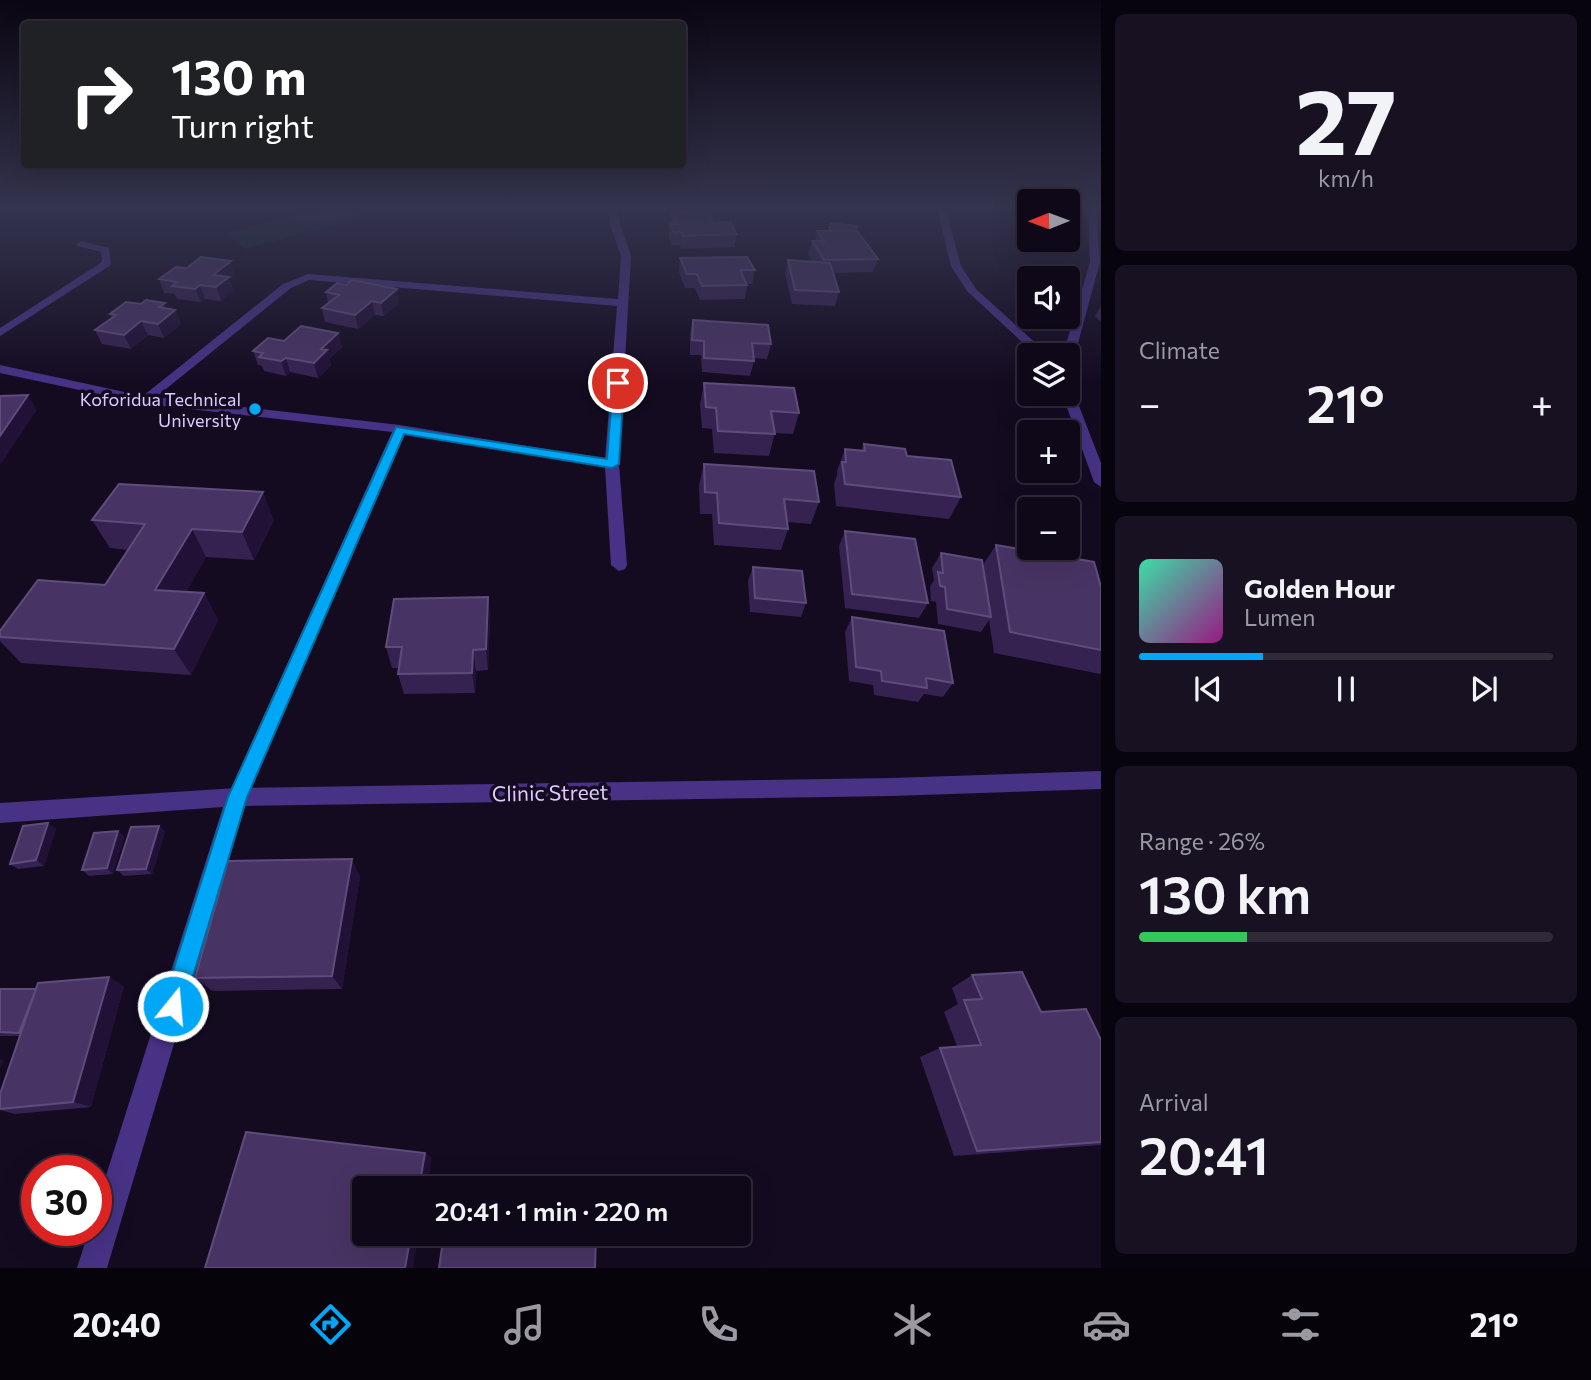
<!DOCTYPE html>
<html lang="en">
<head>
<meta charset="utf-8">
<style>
	body { margin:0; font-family:Commissioner,sans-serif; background:#181122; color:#f1f3f6; height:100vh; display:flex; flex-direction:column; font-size:26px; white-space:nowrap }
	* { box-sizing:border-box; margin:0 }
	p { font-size:23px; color:#9b9aa2 }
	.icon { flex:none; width:38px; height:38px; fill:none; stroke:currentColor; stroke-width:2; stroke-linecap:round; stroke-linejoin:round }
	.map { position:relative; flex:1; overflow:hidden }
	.drawer { display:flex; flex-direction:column; gap:14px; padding:14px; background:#08040e; width:490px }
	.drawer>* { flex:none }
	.banner { position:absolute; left:21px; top:21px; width:665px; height:147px; border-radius:7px; box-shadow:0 7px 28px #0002,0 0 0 2px #2f2938; background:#202124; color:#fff; overflow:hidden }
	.needle { width:46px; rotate:269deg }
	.tools { position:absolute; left:1017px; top:189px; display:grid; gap:14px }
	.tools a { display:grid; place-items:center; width:63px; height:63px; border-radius:7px; background:#0f0819; box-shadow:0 7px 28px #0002,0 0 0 2px #2f2938; font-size:35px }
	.speed { position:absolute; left:21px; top:1155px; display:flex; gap:14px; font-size:35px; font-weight:700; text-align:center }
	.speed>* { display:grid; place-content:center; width:91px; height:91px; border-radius:50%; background:#0f0819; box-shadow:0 7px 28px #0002,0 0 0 2px #2f2938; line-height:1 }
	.speed .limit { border:10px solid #d22; background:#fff; color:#111 }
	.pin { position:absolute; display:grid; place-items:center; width:60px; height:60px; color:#fff; margin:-30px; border:4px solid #fff; border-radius:50%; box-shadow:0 2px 7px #0007 }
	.me { position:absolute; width:77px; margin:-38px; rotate:17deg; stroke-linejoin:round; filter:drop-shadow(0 0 5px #0008) }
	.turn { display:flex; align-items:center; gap:24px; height:147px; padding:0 35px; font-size:32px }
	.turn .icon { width:91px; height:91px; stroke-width:2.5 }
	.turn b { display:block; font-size:49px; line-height:60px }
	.big { font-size:52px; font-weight:600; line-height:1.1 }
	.drawer .tile { flex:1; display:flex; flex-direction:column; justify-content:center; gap:10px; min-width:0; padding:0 24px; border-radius:10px; background:#181122 }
	.drawer .dial { align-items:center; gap:0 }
	.dial b { font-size:91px; line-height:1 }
	.song { display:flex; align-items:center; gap:21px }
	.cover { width:84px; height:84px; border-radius:10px; background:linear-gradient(135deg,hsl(160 70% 55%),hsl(310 70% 35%)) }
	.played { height:7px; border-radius:4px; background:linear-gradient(90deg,#00a7f6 30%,#2f2938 30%) }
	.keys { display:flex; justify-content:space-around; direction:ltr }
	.heat { display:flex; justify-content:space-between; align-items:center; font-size:38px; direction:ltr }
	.charge { height:10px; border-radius:5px; background:linear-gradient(90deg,#34c759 26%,#2f2938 0) }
	.trip { position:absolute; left:352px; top:1176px; width:399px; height:70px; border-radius:7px; background:#0f0819; box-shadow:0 7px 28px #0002,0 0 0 2px #2f2938; font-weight:600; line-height:70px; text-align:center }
	.tabs { display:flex; height:112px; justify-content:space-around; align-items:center; background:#06030a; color:#9b9aa2 }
	.tabs .icon { width:49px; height:49px }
	.tabs .selected { color:#00a7f6 }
	.tabs b { font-size:32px; color:#f1f3f6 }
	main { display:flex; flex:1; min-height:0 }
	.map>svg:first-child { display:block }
	.green { fill:#0e262c }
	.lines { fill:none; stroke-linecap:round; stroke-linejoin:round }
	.service { fill:#473285; fill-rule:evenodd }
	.minor { fill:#473285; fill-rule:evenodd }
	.wall { fill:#362251 }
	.shaded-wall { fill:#211136 }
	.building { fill:#483464; stroke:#5f4c7c; stroke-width:2 }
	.route { fill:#00a7f6; stroke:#006da0; stroke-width:2 }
	.poi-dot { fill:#00a7f6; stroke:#140b21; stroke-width:2.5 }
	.labels { text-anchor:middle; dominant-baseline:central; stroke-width:7; stroke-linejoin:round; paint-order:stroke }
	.far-poi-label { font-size:18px; fill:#ddcbff; stroke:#140b21; text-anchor:end }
	.street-label { font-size:21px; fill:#ddcbff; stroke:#140b21 }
</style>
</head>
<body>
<main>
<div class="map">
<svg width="1101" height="1268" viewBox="0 0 1101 1268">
	<rect width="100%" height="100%" fill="#140b21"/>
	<!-- green -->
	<path class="green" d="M 329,207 L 347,207 L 363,217 L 245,249 L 226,233 Z"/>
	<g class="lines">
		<!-- service -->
		<path class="service" d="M 610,207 L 618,207 L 619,221 L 631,256 L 619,464 L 627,565 L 625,569 L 619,571 L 611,565 L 605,467 L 405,434 L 244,804 L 237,806 L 230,804 L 227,797 L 392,432 L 145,404 L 0,373 L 0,365 L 143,396 L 283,284 L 308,274 L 618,299 L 621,256 L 609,221 ZM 309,280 L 617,306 L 605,459 L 400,425 L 156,397 L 291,288 Z"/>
		<!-- minor -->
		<path class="minor" d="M 937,207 L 945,207 L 961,266 L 976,289 L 1049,355 L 1036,355 L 967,291 L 951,266 Z
			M 1088,207 L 1096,207 L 1100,262 L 1074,358 L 1068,362 L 1068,355 L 1063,355 L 1090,262 Z
			M 81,241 L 109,248 L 111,265 L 0,336 L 0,328 L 102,262 L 101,252 L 78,246 L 76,244 Z
			M 1068,389 L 1074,393 L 1101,463 L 1101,487 L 1094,482 L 1062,394 L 1068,394 Z
			M 1101,771 L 1101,789 L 892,796 L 245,806 L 107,1268 L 77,1268 L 89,1230 L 96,1230 L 96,1207 L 223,807 L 0,823 L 0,803 L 237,788 L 892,778 Z"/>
	</g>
	<!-- wall -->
	<path class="wall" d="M 656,207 L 702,207 L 658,209 Z
		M 802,207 L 832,207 L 825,214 L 801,209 Z
		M 670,212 L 713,223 L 737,234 L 734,247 L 681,249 L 680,245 L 672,246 L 669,237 Z
		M 817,231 L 856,231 L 878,259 L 873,272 L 833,273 L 839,292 L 835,306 L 792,304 L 785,274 L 788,260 L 813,262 L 808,254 L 812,241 L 815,241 Z
		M 680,258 L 755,270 L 752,284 L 747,284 L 747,285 L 745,299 L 700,300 L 695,288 L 685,288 L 679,272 Z
		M 235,274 L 229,279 L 233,290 L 221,301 L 205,299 L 201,302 L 177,299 L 175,294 L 164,293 L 159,279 Z
		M 326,292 L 399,303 L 384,316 L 375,315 L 358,329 L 325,322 L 322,308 L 328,303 Z
		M 141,304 L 175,310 L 181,324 L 164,338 L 148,335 L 131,349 L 102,344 L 95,330 L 112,318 L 110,314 Z
		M 1101,306 L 1101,322 L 1095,316 Z
		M 693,320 L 771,344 L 767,359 L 753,358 L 754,361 L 750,376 L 702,372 L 701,355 L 690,355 L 690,334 Z
		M 338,333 L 342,347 L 329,359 L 331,365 L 318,378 L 290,372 L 286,376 L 264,371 L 262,366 L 258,365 L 253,351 L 284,341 Z
		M 704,383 L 799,413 L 793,434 L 775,433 L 769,456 L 714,453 L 712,429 L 702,428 L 700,405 Z
		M 864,444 L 907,456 L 961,497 L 949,519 L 836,506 L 834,484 L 837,475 L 837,471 L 845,449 L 861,451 Z
		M 704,464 L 819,502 L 811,524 L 787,522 L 788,529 L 781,550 L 714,545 L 712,514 L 700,514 L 699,485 Z
		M 92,520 L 274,520 L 254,560 L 206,557 L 186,592 L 204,593 L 218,620 L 191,675 L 21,663 L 0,641 L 0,631 L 105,585 L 128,550 L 110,548 Z
		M 845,531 L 928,603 L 919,618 L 845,608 L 839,546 Z
		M 996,545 L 1101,587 L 1101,673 L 1100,674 L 994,653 L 989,620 L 981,632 L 938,624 L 936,602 L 931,601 L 930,587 L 934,580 L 932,568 L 941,553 L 983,565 Z
		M 753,567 L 806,603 L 801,617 L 750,612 L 748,581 Z
		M 488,597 L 490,618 L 488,670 L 476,671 L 475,693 L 404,694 L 398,674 L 399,668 L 392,668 L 386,647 Z
		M 852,617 L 953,683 L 943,697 L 924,694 L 918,702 L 874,695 L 873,685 L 849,681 L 845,632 Z
		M 48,823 L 56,829 L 44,866 L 18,869 L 10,864 Z
		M 159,826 L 165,832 L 152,874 L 124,876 L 117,870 Z
		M 118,831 L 124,837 L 113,874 L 89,876 L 82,870 Z
		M 360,876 L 342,989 L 212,991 L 195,978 Z
		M 972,975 L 1041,1012 L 1101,1040 L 1101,1145 L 954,1156 L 920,1057 L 940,1048 L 957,1046 L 944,1012 L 958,1004 L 952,988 Z
		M 124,986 L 91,1107 L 15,1114 L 0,1110 L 0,1094 L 20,1036 L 0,1036 L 0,989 L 36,989 Z"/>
	<!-- shaded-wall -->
	<path class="shaded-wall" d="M 827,207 L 832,207 L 825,214 Z
		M 231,261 L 235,274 L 229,279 L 233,290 L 221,301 L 213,275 Z
		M 200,285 L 205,299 L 201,302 L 195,289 Z
		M 397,289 L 399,303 L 384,316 L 381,303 Z
		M 372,301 L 375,315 L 358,329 L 355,315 Z
		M 165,303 L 169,314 L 175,310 L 181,324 L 164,338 L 158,324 L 159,307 Z
		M 141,321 L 148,335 L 131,349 L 124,335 Z
		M 338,333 L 342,347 L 329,359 L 331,365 L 318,378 L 314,363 L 321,349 Z
		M 286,358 L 290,372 L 286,376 L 281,361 Z
		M 28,395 L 37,410 L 1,464 L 0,462 L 0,436 Z
		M 263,492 L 274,520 L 254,560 L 242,532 Z
		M 192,529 L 206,557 L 172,617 L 155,590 Z
		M 204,593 L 218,620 L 191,675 L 174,649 Z
		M 488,597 L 490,618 L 488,670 L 486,649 Z
		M 473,650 L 476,671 L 475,693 L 472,673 Z
		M 48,823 L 56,829 L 44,866 L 36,860 Z
		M 159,826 L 165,832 L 152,874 L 146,869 Z
		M 118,831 L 124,837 L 113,874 L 107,868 Z
		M 352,859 L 360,876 L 342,989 L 332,976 Z
		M 109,977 L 124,986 L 91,1107 L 73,1102 Z
		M 0,1059 L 4,1060 L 0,1069 Z
		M 425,1153 L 432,1158 L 427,1188 L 419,1188 Z
		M 411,1234 L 419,1234 L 413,1268 L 405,1268 Z"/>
	<!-- building -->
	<path class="building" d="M 707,210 L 713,223 L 730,222 L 737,234 L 683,236 L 682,232 L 674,233 L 670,224 L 676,224 L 670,212 Z
		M 831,223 L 857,226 L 856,231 L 829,231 Z
		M 817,231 L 857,231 L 878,259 L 824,260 L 812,241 L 824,241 Z
		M 201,257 L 231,261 L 213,275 L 229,277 L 216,287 L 200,285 L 195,289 L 172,286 L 177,282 L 159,279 L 176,267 L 187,268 Z
		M 747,257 L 755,270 L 740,270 L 747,285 L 702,286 L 697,274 L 687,274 L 680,258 Z
		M 788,260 L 830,263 L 839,292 L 795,290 Z
		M 352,280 L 397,289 L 381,303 L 372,301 L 355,315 L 322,308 L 339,295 L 326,292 L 337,283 L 346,285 Z
		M 146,300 L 165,303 L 159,307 L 175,310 L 158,324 L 141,321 L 124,335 L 95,330 L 116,315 L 110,314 L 126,302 L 141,304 Z
		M 693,320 L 768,325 L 771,344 L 752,343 L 754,361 L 704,358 L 704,341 L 692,340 Z
		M 301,326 L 338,333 L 321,349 L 327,350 L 314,363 L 286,358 L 281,361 L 259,357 L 263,353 L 253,351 L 268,338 L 284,341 Z
		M 704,383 L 794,388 L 799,413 L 771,411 L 775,434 L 718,431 L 716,408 L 706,407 Z
		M 28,395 L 0,436 L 0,396 Z
		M 864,444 L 905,449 L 907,456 L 951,460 L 961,497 L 845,484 L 842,462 L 846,462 L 845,449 L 865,451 Z
		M 704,464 L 814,471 L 819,502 L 784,499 L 788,529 L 719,523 L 717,493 L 705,492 Z
		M 119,484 L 263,492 L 242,532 L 192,529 L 155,590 L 204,593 L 174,649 L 0,637 L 0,631 L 38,580 L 105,585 L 145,524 L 92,520 Z
		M 845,531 L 915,539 L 928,603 L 852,594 Z
		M 996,545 L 1094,562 L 1101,587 L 1101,650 L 1010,632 Z
		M 941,553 L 982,560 L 991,617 L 947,609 L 945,587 L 940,586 L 938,572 L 943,573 Z
		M 753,567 L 802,571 L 806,603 L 755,598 Z
		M 488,597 L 486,649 L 473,650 L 472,673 L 398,674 L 402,647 L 386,647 L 394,599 Z
		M 852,617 L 944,631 L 953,683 L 926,678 L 927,688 L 882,681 L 881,671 L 856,667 Z
		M 48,823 L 36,860 L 10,864 L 23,826 Z
		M 159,826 L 146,869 L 117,870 L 131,827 Z
		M 118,831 L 107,868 L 82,870 L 94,833 Z
		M 352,859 L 332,976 L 195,978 L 228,861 Z
		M 1022,972 L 1041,1012 L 1086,1009 L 1101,1040 L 1101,1142 L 977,1151 L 940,1048 L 981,1045 L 964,1000 L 982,999 L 972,975 Z
		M 109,977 L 73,1102 L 0,1109 L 0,1094 L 38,983 Z
		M 0,989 L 36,989 L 19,1033 L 0,1032 Z
		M 246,1132 L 425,1153 L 419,1188 L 364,1188 L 364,1234 L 411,1234 L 405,1268 L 205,1268 Z
		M 453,1175 L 576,1188 L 451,1188 Z
		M 444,1234 L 596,1234 L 595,1268 L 439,1268 Z"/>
	<!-- sky -->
	<linearGradient id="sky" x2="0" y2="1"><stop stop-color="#0b0612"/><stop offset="0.54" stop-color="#34344e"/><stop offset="1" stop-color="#34344e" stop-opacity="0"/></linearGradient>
	<rect width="1101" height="384" fill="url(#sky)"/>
	<!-- route -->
	<path class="route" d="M 618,380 L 624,383 L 619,464 L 612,468 L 404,434 L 247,797 L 184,1006 L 181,1014 L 173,1018 L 165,1014 L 162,1006 L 228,797 L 396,427 L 607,459 L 613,383 Z"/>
	<!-- markers -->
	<circle class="poi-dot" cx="255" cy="409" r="7"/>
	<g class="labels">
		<!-- far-poi labels -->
		<g class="far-poi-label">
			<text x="241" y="399">Koforidua Technical<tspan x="241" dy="21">University</tspan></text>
		</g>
		<!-- street labels -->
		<g class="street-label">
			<text transform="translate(550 792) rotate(-1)">Clinic Street</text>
		</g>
	</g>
</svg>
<div class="tools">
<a><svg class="needle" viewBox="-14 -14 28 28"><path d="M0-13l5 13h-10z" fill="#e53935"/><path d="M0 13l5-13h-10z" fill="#9b9aa2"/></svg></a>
<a><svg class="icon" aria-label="sound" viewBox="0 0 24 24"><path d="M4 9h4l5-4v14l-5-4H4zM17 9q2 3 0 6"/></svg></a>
<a><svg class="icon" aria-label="layers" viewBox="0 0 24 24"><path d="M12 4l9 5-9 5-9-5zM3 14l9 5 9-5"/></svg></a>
<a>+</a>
<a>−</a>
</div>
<div class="speed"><div class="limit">30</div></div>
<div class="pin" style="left:618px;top:383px;background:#d93025"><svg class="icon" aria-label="arrive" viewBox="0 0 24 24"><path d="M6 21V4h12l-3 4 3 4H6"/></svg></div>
<svg class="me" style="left:173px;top:1006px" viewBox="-20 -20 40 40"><circle r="17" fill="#00a7f6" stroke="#fff" stroke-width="3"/><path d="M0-11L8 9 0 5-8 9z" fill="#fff"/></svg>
<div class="trip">20:41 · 1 min · 220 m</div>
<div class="banner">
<div class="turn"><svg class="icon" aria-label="right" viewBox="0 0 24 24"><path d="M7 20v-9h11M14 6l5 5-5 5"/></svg><div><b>130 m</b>Turn right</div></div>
</div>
</div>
<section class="drawer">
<div class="tile dial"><b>27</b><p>km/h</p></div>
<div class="tile"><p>Climate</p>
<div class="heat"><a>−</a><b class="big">21°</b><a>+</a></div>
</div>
<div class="tile">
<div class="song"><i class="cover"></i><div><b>Golden Hour</b><p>Lumen</p></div></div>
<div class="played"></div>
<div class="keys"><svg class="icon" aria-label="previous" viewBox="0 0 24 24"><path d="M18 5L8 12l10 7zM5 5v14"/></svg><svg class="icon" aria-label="pause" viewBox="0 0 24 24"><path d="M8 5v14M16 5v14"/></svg><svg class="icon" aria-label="next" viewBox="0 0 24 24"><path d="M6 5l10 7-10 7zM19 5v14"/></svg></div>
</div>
<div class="tile"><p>Range · 26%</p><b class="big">130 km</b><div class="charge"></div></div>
<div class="tile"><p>Arrival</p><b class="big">20:41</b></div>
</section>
</main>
<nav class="tabs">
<b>20:40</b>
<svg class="icon selected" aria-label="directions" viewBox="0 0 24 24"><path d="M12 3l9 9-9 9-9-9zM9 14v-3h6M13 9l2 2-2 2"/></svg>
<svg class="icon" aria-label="music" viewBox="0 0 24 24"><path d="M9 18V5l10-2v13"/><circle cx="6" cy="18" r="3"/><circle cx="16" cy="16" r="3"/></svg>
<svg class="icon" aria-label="phone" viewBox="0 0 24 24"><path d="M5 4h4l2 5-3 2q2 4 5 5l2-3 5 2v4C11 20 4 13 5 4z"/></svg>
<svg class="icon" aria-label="climate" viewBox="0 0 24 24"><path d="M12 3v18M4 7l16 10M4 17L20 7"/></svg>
<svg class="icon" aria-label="car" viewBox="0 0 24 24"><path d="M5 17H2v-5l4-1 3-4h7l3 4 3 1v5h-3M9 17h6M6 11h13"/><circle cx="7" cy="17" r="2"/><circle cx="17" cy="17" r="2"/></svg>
<svg class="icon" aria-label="filters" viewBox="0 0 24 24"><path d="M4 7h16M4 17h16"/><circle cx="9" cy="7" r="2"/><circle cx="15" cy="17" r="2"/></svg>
<b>21°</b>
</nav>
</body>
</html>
